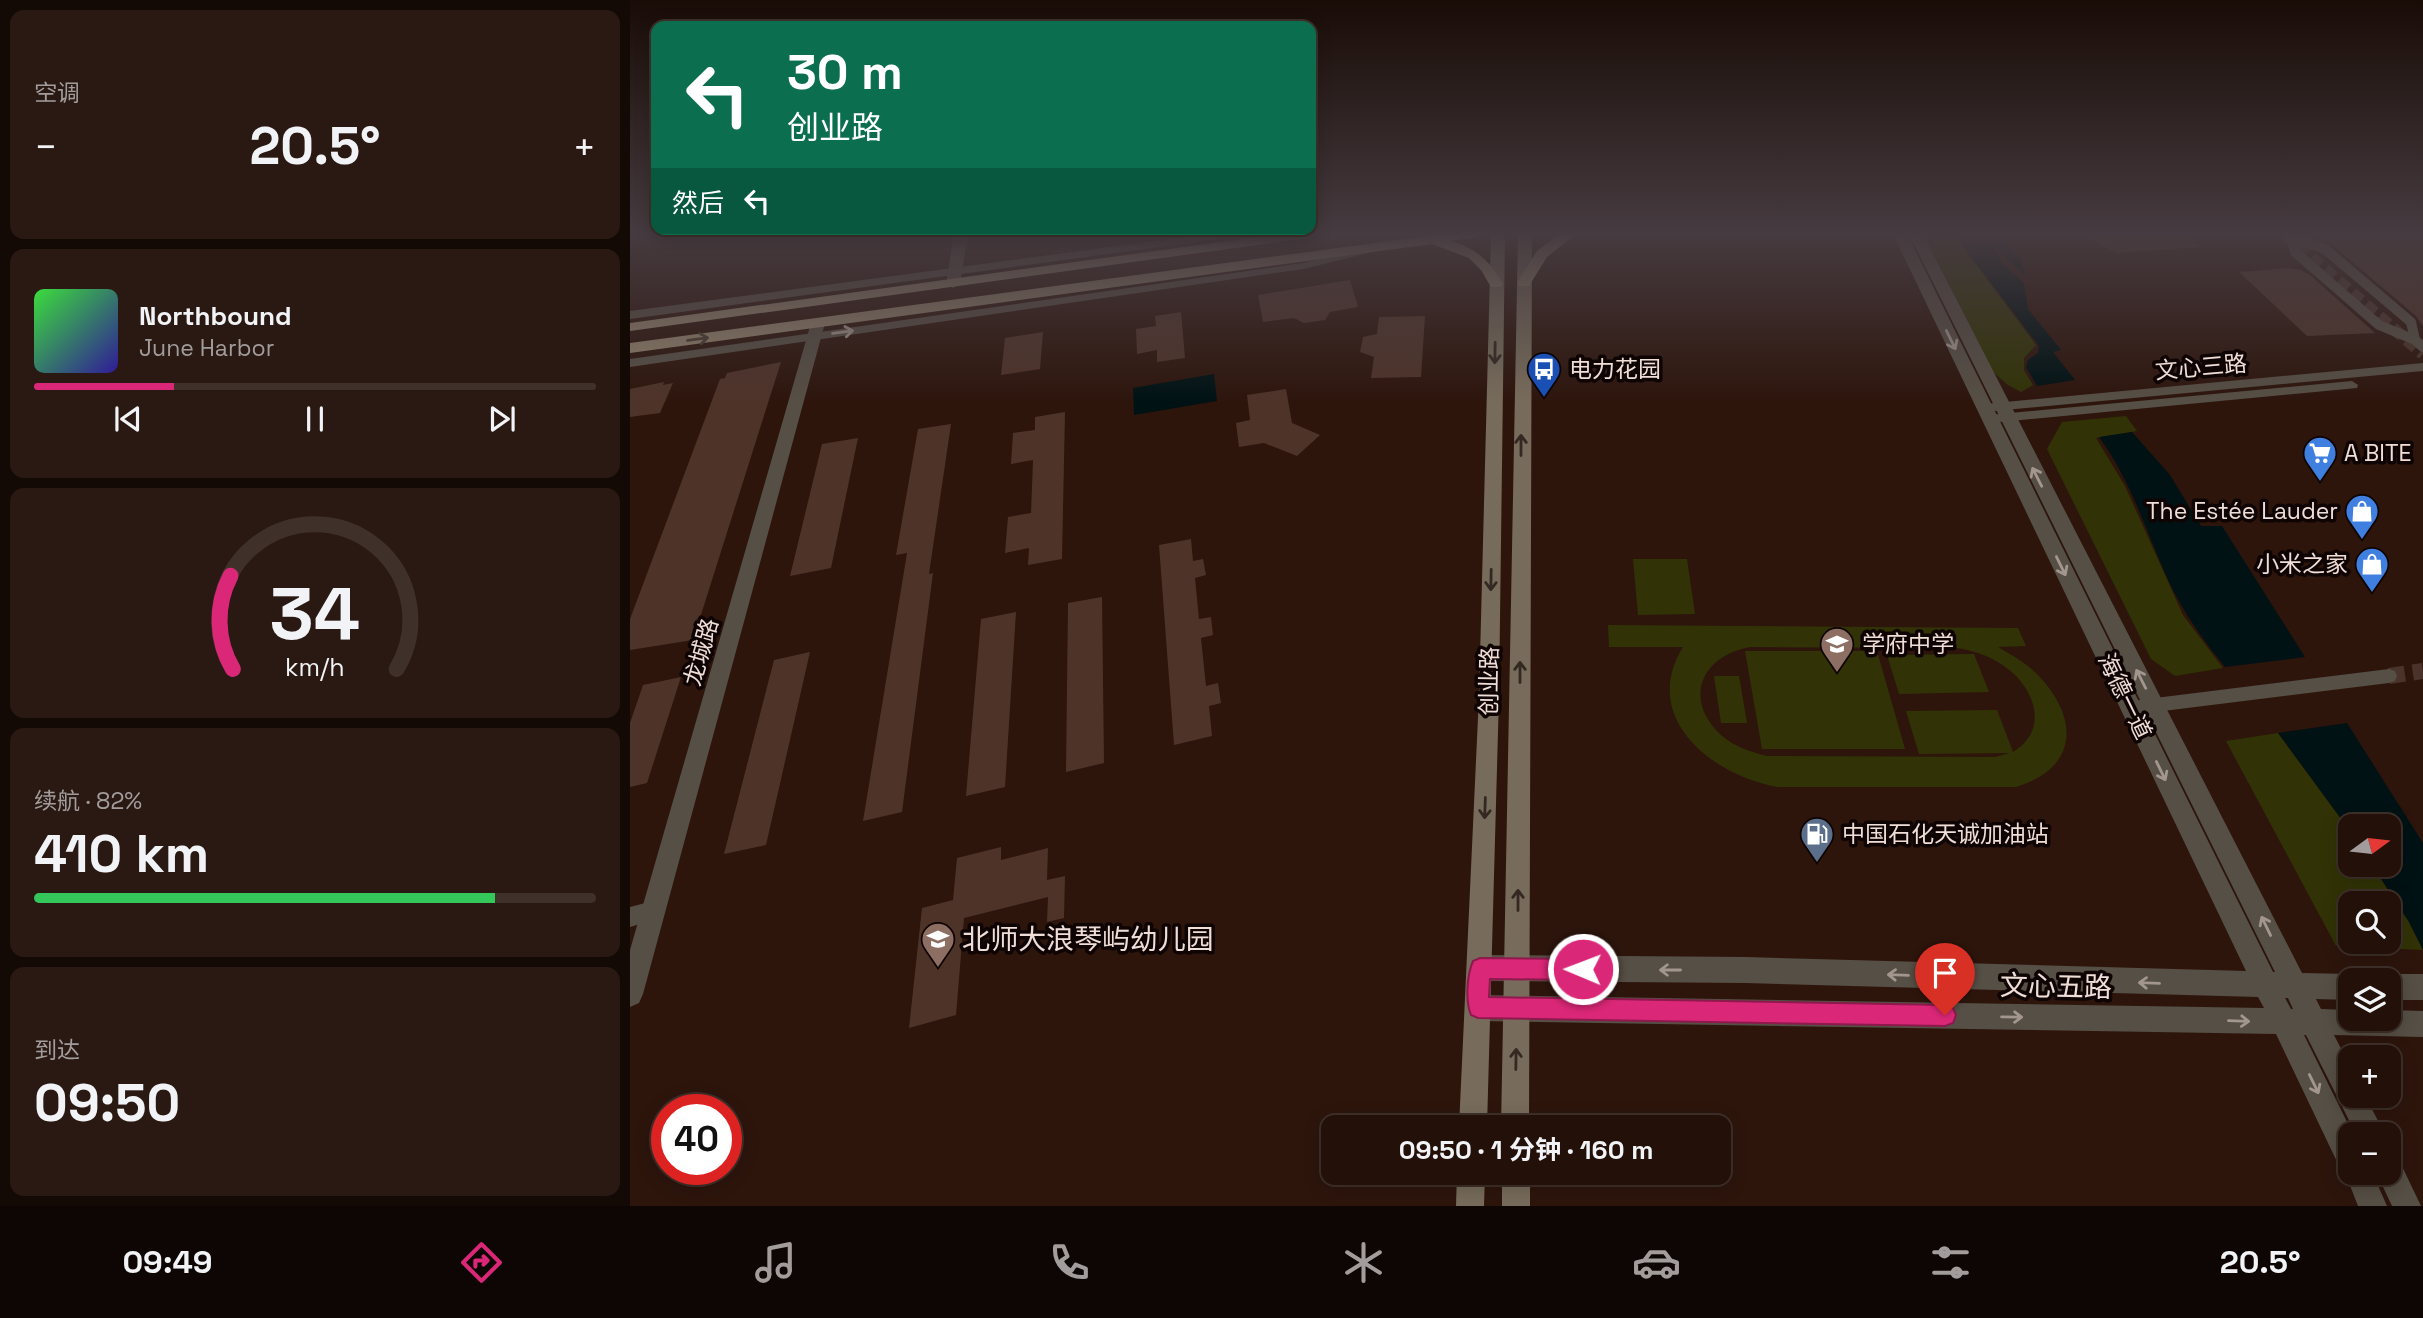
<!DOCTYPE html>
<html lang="zh">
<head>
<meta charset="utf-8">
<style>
	body { margin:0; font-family:"Space Grotesk","Noto Sans SC",sans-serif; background:#2a1912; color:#f1f3f6; height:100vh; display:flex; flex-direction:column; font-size:26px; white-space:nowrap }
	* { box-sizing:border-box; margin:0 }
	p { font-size:23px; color:#a29d9c }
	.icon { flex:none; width:38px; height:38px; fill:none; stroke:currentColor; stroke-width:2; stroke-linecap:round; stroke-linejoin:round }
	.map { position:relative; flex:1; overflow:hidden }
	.details { display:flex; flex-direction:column; gap:10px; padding:10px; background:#130905; width:630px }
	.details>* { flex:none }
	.top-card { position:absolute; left:21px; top:21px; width:665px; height:214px; border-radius:14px; box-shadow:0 4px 18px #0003,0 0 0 2px #3f302a; background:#0b6e4f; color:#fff; overflow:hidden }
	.needle { width:46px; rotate:75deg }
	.buttons { position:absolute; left:1708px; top:814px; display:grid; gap:14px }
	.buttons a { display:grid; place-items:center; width:63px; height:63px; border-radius:14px; background:#221009; box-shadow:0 4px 18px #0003,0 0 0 2px #3f302a; font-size:35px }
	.speed { position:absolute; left:21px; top:1094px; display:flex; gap:14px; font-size:35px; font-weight:700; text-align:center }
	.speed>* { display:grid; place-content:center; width:91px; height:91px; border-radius:50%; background:#221009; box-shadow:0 4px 18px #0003,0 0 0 2px #3f302a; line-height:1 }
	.speed .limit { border:10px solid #d22; background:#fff; color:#111 }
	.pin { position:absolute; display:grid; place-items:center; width:60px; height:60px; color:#fff; margin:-72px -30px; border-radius:50% 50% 50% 0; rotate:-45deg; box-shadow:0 0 7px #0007 }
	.pin .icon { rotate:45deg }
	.me { position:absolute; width:77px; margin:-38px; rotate:271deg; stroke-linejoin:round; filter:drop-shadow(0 0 5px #0008) }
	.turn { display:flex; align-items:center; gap:24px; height:147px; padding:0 21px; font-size:32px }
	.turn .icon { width:91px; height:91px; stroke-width:2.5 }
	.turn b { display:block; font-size:49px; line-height:60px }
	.then { display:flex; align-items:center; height:66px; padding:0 21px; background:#0003; gap:14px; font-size:26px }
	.big { font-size:52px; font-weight:700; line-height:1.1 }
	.details .tile { flex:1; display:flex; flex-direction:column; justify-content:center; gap:10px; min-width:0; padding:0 24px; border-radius:14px; background:#2a1912 }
	.details .dial { align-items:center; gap:0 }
	.dial svg { height:182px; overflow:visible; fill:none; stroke:#3f302a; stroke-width:7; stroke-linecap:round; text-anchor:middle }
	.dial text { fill:#f1f3f6; stroke:none }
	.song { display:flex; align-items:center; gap:21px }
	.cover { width:84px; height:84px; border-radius:10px; background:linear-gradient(135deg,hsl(120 70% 55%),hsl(250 70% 35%)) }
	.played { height:7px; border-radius:4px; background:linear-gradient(90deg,#db2777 25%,#3f302a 25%) }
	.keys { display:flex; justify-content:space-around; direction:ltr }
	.heat { display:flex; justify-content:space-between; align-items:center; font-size:38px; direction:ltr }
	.charge { height:10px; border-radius:5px; background:linear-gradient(90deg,#34c759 82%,#3f302a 0) }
	.trip { position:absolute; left:691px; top:1115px; width:410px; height:70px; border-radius:14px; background:#221009; box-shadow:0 4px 18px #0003,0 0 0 2px #3f302a; font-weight:700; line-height:70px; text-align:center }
	.menu { display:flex; height:112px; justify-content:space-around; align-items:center; background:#0e0604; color:#a29d9c }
	.menu .icon { width:49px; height:49px }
	.menu .selected { color:#db2777 }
	.menu b { font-size:32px; color:#f1f3f6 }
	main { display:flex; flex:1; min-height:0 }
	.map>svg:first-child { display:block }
	.green { fill:#313306; fill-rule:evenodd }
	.water { fill:#001214 }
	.building { fill:#4e3329 }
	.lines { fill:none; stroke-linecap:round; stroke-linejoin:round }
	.minor-tunnel-far1 { stroke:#4a332a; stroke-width:12; stroke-dasharray:12 6; stroke-linecap:butt }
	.minor-tunnel { stroke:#4a332a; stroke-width:16; stroke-dasharray:16 8; stroke-linecap:butt }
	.minor { fill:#564f45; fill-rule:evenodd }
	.tertiary { fill:#564f45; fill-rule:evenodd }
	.secondary { fill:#776c5b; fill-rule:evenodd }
	.primary { fill:#91826c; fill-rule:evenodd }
	.pedestrian-bridge { stroke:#564f45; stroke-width:10 }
	.oneway { stroke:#a2968e }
	.oneway2 { stroke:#493d32 }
	.oneway3 { stroke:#332822 }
	.route { fill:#db2777; stroke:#8e194d; stroke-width:2 }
	.labels { text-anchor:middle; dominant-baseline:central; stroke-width:7; stroke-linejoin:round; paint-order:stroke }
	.street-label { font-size:23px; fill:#efddd7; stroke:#0e0403 }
	.poi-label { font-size:23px; fill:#efddd7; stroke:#0e0403; text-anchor:start }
	.near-poi-label { font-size:28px; fill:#efddd7; stroke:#0e0403; text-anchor:start }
	.near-street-label { font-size:28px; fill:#efddd7; stroke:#0e0403 }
</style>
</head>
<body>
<main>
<section class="details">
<div class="tile"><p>空调</p>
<div class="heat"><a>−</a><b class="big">20.5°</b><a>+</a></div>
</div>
<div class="tile">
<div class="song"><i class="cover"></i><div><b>Northbound</b><p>June Harbor</p></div></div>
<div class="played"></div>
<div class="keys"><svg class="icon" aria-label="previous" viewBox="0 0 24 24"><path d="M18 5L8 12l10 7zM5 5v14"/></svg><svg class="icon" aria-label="pause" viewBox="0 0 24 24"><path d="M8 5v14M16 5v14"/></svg><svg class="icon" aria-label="next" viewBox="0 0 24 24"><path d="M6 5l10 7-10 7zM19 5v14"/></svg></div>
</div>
<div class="tile dial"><svg viewBox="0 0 100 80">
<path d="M14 69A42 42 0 1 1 86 69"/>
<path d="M14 69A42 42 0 0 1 13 28" stroke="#db2777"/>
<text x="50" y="56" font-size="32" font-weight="700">34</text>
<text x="50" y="72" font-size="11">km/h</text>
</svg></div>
<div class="tile"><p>续航 · 82%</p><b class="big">410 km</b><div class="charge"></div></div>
<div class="tile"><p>到达</p><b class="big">09:50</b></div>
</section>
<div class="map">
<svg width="1793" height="1206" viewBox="0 0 1793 1206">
	<rect width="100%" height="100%" fill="#2d150c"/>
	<!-- green -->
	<path class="green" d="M 1294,234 L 1327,234 L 1335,250 L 1406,345 L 1394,358 L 1394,370 L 1403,385 L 1391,392 L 1378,385 L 1363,372 Z
		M 1496,416 L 1507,431 L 1466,438 L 1495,486 L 1553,615 L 1593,668 L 1545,676 L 1521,659 L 1417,449 L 1432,422 Z
		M 1057,559 L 1065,614 L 1008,615 L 1003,559 Z
		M 978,625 L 1388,628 L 1396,646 L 1368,647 C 1382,655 1396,663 1408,675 C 1450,719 1448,768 1386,787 L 1148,787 C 1083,776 1009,718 1053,647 L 979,647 ZM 1121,647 L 1328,648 C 1345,651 1360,656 1374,666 C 1405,687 1420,730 1383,752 L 1367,710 L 1276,711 L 1289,754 L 1380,753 L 1365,757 L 1137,756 C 1121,752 1105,747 1092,736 C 1052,700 1071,655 1121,647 Z
		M 1115,651 L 1247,651 L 1275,749 L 1132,749 Z
		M 1344,654 L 1359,692 L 1269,694 L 1257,655 Z
		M 1084,676 L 1109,676 L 1117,723 L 1091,723 Z
		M 1648,733 L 1720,831 L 1720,864 L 1742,865 L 1779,922 L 1793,950 L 1706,946 L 1596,741 ZM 1720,903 L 1759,903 L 1759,942 L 1720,942 Z"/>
	<!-- water -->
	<path class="water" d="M 1328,234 L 1368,234 L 1390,258 L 1395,275 L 1362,245 L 1373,264 L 1394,283 L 1398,309 L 1431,350 L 1423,352 L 1445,380 L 1407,386 L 1396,367 L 1398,360 L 1408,353 L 1409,346 L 1336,250 Z
		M 584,374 L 587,401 L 504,415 L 503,388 Z
		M 1502,432 L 1540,475 L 1571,526 L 1592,526 L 1675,657 L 1595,667 C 1573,640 1554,613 1539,582 C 1517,534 1501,480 1469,437 Z
		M 1717,723 L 1793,843 L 1793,950 L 1779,922 L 1742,865 L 1759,864 L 1759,826 L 1720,826 L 1720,831 L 1648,733 Z"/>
	<!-- building -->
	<path class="building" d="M 1452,234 L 1558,234 L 1571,247 L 1486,253 Z
		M 1683,234 L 1793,234 L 1793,326 L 1786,316 L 1700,243 Z
		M 1658,268 L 1671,270 L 1681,276 L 1745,333 L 1677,336 L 1609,272 Z
		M 720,280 L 728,307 L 700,312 L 695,320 L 674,323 L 664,318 L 633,322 L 628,295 Z
		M 551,312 L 555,358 L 527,362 L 527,350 L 507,354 L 506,329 L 526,326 L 525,316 Z
		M 795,316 L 791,377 L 741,378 L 744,357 L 730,352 L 733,337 L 747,334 L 749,317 Z
		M 413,332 L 410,369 L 371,375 L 375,338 Z
		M 151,362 L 63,640 L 0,650 L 0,619 L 90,379 L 95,378 L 97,373 Z
		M 34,382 L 33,385 L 43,383 L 30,413 L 0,417 L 0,389 Z
		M 656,389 L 662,423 L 690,435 L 667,456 L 634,443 L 609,447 L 606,423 L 620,420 L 617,395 Z
		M 435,412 L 432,559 L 398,565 L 399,548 L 375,553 L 378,517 L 401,513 L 403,460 L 381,464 L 383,433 L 405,430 L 405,417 Z
		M 321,424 L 299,574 L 303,573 L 272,812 L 233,821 L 277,553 L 266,555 L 288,429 Z
		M 228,438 L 201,568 L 160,576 L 192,444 Z
		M 561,539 L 563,561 L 573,559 L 576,575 L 565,578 L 569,619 L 581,617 L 583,635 L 571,638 L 576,686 L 588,683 L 591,703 L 579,706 L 582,736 L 544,745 L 529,545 Z
		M 472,597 L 474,763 L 436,772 L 438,603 Z
		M 386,612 L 375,787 L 336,796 L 351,619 Z
		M 180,652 L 136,845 L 94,854 L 144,660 Z
		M 51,677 L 17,783 L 0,787 L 0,723 L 13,685 Z
		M 371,847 L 371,860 L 418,848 L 417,880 L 435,876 L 434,918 L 417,922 L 418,897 L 334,918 L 326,1015 L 279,1028 L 292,908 L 323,900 L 327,858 Z"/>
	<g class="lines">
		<!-- minor-tunnel-far1 -->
		<path class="minor-tunnel-far1" d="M 1654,234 L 1793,354"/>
		<!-- minor-tunnel -->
		<path class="minor-tunnel" d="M 1759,676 L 1793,671"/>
		<!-- minor -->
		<path class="minor" d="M 578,234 L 607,234 L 602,237 L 0,319 L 0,311 Z
			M 738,247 L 742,248 L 742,252 L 673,269 L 0,367 L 0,359 L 673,263 Z
			M 1793,363 L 1793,371 L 1354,412 L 1347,408 L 1354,404 Z
			M 1722,381 L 1728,385 L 1727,388 L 1359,423 L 1352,419 L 1359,415 Z
			M 1759,669 L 1765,671 L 1767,676 L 1765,681 L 1759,683 L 1501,715 L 1495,713 L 1492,708 L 1495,703 L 1501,701 Z
			M 23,901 L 30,904 L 33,911 L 30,918 L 0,927 L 0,907 Z"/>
		<!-- tertiary -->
		<path class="tertiary" d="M 324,234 L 338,234 L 330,284 L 323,288 L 316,284 Z
			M 1263,234 L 1277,234 L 1643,972 L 1645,972 L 1279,234 L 1293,234 L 1672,973 L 1720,974 L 1729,978 L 1730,980 L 1720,980 L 1720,1000 L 1686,999 L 1691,1009 L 1720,1010 L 1720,1018 L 1759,1018 L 1759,1010 L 1793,1011 L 1793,1037 L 1704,1035 L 1720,1066 L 1720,1096 L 1735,1096 L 1755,1134 L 1726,1134 L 1676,1035 L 1674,1035 L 1723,1134 L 1720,1134 L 1720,1172 L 1742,1172 L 1757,1206 L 1728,1206 L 1714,1170 L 1710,1168 L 1646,1034 L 848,1021 L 839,1017 L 835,1008 L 839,999 L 848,995 L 1634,1008 L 1628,997 L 1116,983 L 850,981 L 841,977 L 837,968 L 841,959 L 850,955 L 1116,957 L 1616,971 ZM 1655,998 L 1658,998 L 1663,1009 L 1661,1009 Z
			M 188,319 L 195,323 L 13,994 L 9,1003 L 0,1007 L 0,950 L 181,323 Z
			M 1759,974 L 1793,974 L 1793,1000 L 1759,1000 L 1759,980 L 1749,980 Z
			M 1759,1156 L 1769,1160 L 1791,1206 L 1762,1206 L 1746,1172 L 1759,1172 Z"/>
		<!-- secondary -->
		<path class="secondary" d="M 861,234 L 875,234 L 869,696 L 857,1127 L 829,1127 L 849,696 Z
			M 888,234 L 902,234 L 899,1127 L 871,1127 Z
			M 827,1172 L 855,1172 L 854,1206 L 826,1206 Z
			M 872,1172 L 900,1172 L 900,1206 L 872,1206 Z"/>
		<!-- primary -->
		<path class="primary" d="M 649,234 L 685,234 L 678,238 L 0,331 L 0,323 Z
			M 812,234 L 849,234 L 842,238 L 820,241 C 846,248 860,261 873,284 L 871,287 L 861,287 L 851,270 L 839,258 L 802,244 L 0,353 L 0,343 Z
			M 929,234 L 946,234 L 917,257 L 899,286 L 889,286 L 887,283 L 907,251 Z"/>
		<!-- pedestrian-bridge -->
		<path class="pedestrian-bridge" d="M 1660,234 L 1665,252 L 1749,325 L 1785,340 L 1793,347
			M 1663,237 L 1695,249 L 1781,322 L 1785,340"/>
	</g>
	<!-- one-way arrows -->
	<defs><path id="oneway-shaft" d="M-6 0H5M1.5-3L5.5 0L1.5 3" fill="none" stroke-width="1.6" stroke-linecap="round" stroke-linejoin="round" transform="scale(1.75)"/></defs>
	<g class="oneway">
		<use href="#oneway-shaft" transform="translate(213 332) rotate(-8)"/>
		<use href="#oneway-shaft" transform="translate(1321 340) rotate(64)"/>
		<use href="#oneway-shaft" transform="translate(1407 477) rotate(-117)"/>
		<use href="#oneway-shaft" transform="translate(1431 566) rotate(64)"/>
		<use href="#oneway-shaft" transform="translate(1511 679) rotate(-117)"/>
		<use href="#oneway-shaft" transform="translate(1531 771) rotate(64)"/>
		<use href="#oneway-shaft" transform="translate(1636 926) rotate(-116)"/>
		<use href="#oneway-shaft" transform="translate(1040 970) rotate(-180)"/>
		<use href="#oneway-shaft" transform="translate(1268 975) rotate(-178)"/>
		<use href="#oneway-shaft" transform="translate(1519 983) rotate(-178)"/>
		<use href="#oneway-shaft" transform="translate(1382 1017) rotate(1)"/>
		<use href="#oneway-shaft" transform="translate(1609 1021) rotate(2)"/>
		<use href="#oneway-shaft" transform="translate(1684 1084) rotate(64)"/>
	</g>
	<use class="oneway2" href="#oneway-shaft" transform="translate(68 339) rotate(-8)"/>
	<g class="oneway3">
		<use href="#oneway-shaft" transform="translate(865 353) rotate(91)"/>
		<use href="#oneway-shaft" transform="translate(891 445) rotate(-90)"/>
		<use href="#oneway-shaft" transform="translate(861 580) rotate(91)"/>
		<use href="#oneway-shaft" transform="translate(890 672) rotate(-90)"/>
		<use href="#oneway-shaft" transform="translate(855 808) rotate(92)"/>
		<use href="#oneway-shaft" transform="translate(888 900) rotate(-90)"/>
		<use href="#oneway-shaft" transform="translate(886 1059) rotate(-89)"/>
	</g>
	<!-- sky -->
	<linearGradient id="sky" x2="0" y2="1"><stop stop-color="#190c07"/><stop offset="0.58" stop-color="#463b40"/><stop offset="1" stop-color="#463b40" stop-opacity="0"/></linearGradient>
	<rect width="1793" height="403" fill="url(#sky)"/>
	<!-- route -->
	<path class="route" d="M 850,958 L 953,959 L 960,962 L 963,969 L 960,976 L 953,980 L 860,979 L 859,997 L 1315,1005 L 1323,1008 L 1326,1015 L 1323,1023 L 1315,1026 L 848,1018 L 841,1015 C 835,1001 837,975 843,961 Z"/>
	<!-- icons -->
	<defs>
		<symbol id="bus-pin" viewBox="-11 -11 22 30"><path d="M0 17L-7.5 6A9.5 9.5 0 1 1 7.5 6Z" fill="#1a4fb4" stroke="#0e0403"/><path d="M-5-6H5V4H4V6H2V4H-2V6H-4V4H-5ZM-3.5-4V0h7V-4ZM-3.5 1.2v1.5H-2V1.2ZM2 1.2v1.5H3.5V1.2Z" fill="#fff"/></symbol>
		<symbol id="supermarket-pin" viewBox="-11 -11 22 30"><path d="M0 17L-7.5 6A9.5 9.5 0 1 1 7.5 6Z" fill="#3f7fe0" stroke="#0e0403"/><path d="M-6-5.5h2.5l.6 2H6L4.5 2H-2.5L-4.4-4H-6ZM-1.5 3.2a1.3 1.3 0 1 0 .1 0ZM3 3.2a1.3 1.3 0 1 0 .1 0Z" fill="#fff"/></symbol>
		<symbol id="shop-pin" viewBox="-11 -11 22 30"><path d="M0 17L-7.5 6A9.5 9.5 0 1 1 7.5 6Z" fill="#3f7fe0" stroke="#0e0403"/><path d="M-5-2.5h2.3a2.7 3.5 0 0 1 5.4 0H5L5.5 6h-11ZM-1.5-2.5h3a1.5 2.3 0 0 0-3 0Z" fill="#fff"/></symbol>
		<symbol id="school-pin" viewBox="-11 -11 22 30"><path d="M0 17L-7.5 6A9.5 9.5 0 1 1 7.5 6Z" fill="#8d6e63" stroke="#0e0403"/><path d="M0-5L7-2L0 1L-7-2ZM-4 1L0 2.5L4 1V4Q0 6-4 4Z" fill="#fff"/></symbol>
		<symbol id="fuel-pin" viewBox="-11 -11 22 30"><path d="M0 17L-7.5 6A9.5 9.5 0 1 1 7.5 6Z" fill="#5c6f8a" stroke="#0e0403"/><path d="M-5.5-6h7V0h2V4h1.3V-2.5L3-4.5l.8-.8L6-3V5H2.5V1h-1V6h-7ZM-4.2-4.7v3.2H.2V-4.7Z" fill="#fff"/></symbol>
	</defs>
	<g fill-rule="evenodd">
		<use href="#bus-pin" x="895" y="350" width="38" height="52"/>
		<use href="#supermarket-pin" x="1671" y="434" width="38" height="52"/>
		<use href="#shop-pin" x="1713" y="492" width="38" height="52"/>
		<use href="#shop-pin" x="1723" y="545" width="38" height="52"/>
		<use href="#school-pin" x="1188" y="625" width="38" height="52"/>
		<use href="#fuel-pin" x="1168" y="815" width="38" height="52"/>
		<use href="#school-pin" x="289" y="920" width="38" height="52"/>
	</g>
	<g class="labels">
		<!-- street labels -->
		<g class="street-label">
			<text transform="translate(1571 367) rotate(-5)">文心三路</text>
			<text transform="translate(71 652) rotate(-74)">龙城路</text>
			<text transform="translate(859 681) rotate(-89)">创业路</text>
			<text transform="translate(1495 696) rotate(64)">海德一道</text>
		</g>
		<!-- poi labels -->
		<g class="poi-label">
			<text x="939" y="369">电力花园</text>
			<text x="1714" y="453">A BITE</text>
			<text x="1708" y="511" text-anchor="end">The Estée Lauder</text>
			<text x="1718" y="564" text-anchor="end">小米之家</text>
			<text x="1232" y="644">学府中学</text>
			<text x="1212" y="834">中国石化天诚加油站</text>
		</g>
		<!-- near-poi labels -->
		<g class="near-poi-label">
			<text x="332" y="939">北师大浪琴屿幼儿园</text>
		</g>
		<!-- near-street labels -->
		<g class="near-street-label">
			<text transform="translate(1426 986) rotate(1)">文心五路</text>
		</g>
	</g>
</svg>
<div class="buttons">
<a><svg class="needle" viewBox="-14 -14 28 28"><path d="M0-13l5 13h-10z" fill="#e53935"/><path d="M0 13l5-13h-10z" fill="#a29d9c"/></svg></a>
<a><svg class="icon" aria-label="search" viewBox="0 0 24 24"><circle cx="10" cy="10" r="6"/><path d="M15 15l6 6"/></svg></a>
<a><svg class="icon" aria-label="layers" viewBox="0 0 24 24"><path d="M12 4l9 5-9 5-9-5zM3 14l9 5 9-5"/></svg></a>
<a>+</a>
<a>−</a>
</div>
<div class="speed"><div class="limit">40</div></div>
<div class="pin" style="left:1315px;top:1015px;background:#d93025"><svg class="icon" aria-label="arrive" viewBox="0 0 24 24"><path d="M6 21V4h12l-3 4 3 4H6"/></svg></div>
<svg class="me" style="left:953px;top:969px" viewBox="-20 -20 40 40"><circle r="17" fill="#db2777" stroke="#fff" stroke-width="3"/><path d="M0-11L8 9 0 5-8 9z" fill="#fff"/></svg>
<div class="trip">09:50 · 1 分钟 · 160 m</div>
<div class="top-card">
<div class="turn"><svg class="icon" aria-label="left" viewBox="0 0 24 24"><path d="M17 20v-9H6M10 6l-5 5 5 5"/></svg><div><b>30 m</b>创业路</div></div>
<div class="then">然后<svg class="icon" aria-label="left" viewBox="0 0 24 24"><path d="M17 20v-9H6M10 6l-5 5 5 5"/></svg></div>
</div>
</div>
</main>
<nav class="menu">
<b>09:49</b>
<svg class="icon selected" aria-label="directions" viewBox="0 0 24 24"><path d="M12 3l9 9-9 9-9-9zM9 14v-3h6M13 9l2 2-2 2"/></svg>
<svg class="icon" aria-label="music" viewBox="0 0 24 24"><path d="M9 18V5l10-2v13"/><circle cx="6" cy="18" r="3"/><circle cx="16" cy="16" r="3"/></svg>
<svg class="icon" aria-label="phone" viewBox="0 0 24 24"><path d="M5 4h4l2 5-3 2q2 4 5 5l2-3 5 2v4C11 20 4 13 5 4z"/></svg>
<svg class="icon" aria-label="climate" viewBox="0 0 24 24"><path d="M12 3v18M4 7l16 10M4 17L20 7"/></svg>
<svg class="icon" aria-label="car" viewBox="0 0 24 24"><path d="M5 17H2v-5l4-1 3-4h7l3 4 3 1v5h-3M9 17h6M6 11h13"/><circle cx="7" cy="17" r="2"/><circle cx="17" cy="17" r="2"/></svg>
<svg class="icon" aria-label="filters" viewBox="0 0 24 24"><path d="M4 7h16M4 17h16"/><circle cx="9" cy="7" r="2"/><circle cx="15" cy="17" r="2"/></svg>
<b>20.5°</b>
</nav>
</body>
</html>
